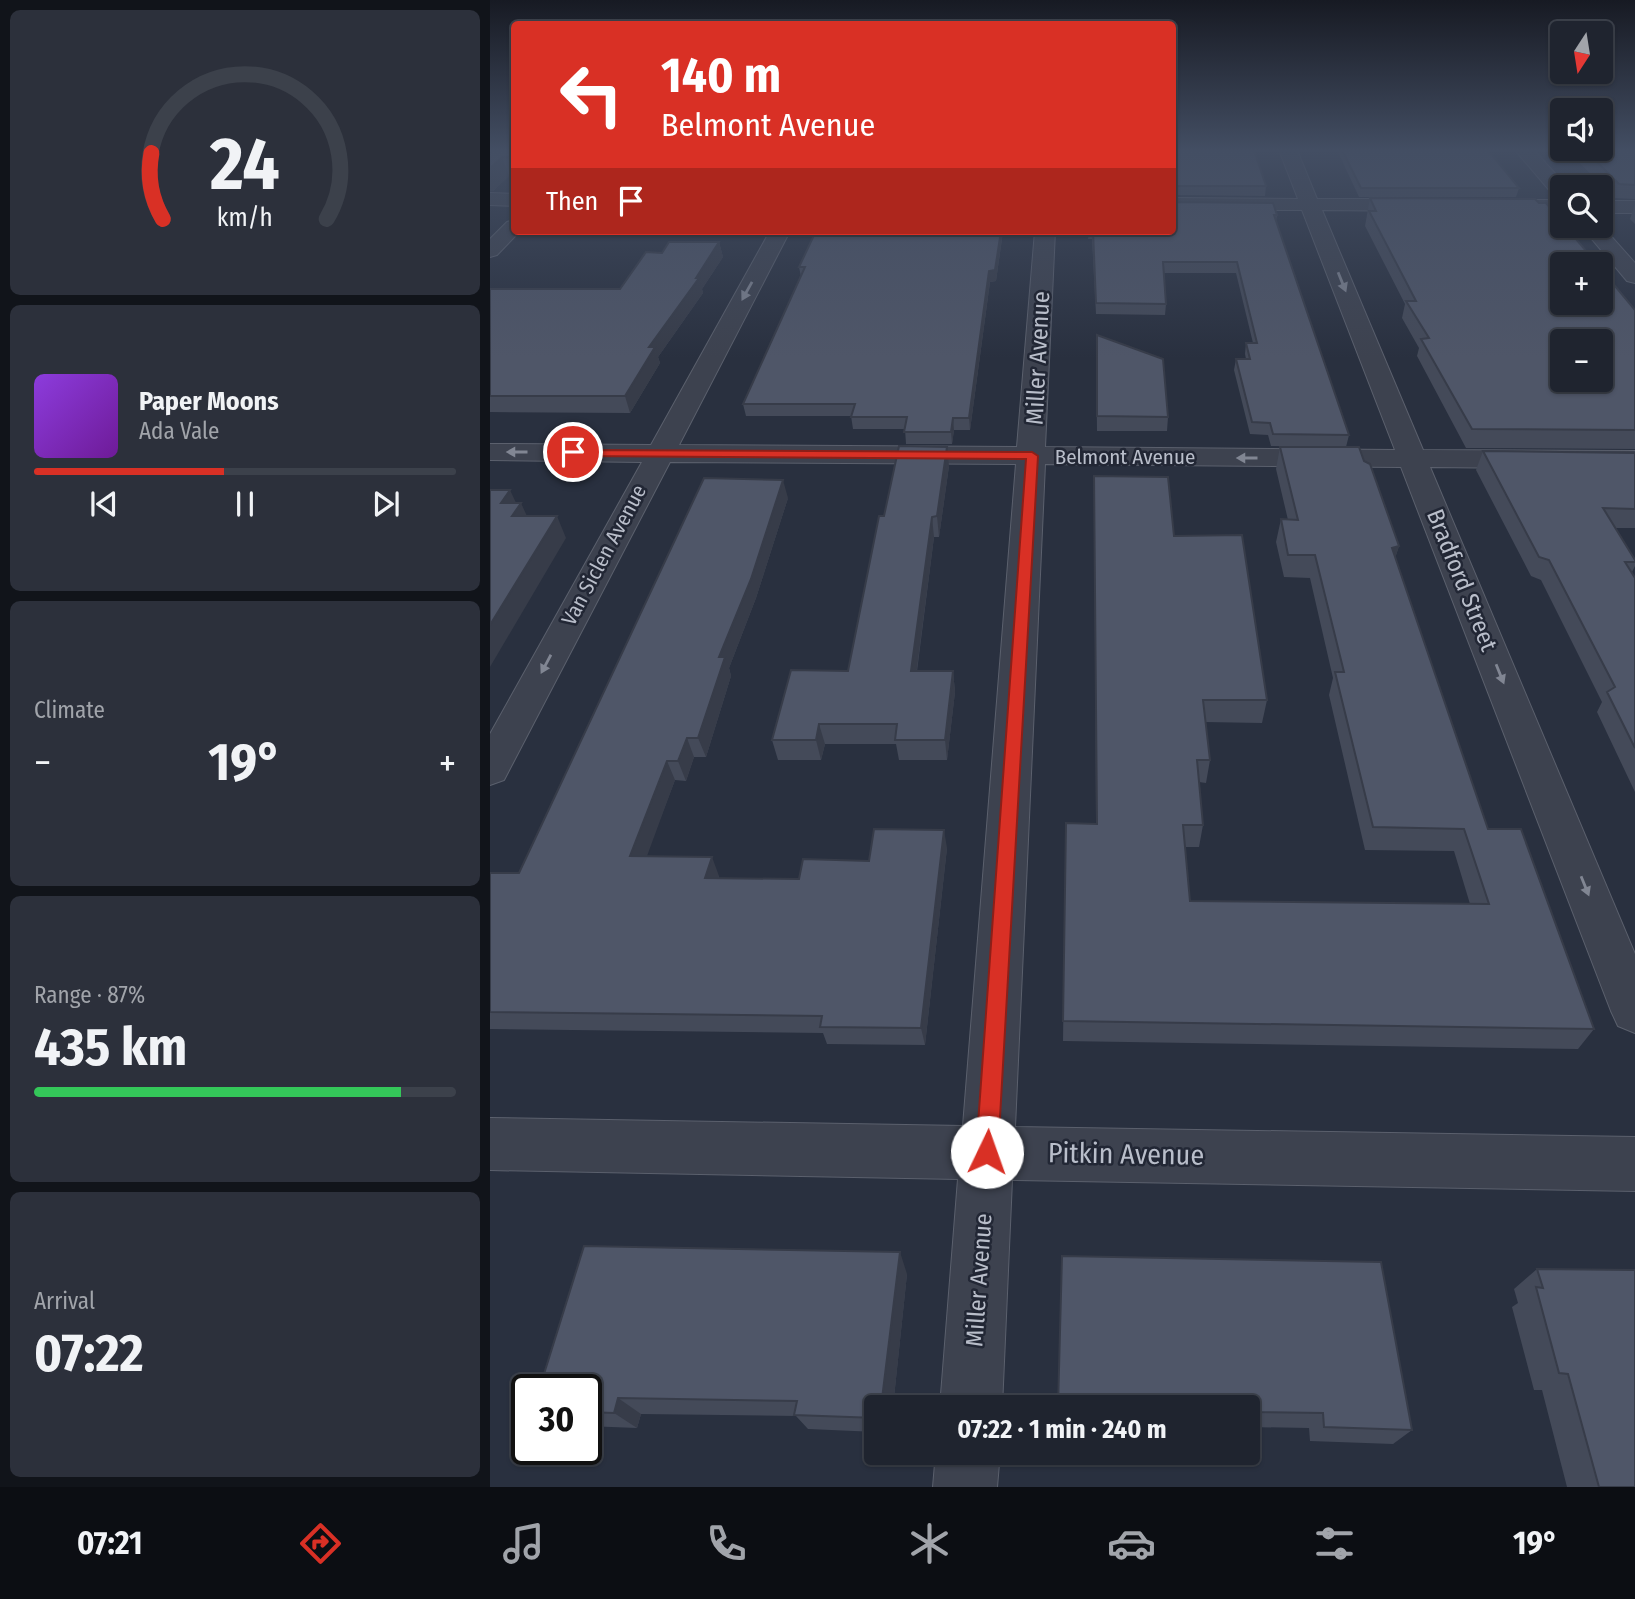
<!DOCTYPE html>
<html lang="en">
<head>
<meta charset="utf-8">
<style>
	body { margin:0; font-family:"Fira Sans Condensed",sans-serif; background:#2c303b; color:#f1f3f6; height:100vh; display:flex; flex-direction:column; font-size:26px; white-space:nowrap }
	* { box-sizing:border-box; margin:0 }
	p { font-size:23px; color:#a1a4aa }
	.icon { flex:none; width:38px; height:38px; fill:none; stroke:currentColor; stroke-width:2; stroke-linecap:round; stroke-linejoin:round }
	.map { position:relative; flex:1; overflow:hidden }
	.sheet { display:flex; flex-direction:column; gap:10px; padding:10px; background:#11141a; width:490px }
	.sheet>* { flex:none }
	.top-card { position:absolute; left:21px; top:21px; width:665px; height:214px; border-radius:7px; box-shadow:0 2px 5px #0004,0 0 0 2px #3c414b; background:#d93025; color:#fff; overflow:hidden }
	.needle { width:46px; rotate:192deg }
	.fabs { position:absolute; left:1060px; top:21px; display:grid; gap:14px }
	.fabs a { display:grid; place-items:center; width:63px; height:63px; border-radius:7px; background:#1f242f; box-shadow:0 2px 5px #0004,0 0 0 2px #3c414b; font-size:35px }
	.speed { position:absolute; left:21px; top:1374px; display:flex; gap:14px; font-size:35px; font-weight:700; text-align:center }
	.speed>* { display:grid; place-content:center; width:91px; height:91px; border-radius:50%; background:#1f242f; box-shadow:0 2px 5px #0004,0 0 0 2px #3c414b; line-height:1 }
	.speed .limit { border:4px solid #111; border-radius:10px; background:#fff; color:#111 }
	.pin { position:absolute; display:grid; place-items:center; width:60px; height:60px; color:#fff; margin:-30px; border:4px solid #fff; border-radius:50%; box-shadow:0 2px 7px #0007 }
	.me { position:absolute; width:77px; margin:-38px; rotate:3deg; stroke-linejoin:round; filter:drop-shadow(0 0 5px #0008) }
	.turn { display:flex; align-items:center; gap:24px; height:147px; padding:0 35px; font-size:32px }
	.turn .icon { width:91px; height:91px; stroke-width:2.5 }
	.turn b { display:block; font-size:49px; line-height:60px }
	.then { display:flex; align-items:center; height:66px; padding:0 35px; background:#0003; gap:14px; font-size:26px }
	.big { font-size:52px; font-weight:700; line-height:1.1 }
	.sheet .card { flex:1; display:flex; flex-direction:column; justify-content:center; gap:10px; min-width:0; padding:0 24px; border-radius:10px; background:#2c303b }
	.sheet .dial { align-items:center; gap:0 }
	.dial svg { height:182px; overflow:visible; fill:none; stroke:#3c414b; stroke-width:7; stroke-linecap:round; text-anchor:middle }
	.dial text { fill:#f1f3f6; stroke:none }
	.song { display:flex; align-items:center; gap:21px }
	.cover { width:84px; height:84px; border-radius:10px; background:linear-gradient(135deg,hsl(270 70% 55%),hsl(280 70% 35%)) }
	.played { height:7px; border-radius:4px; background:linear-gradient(90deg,#d93025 45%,#3c414b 45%) }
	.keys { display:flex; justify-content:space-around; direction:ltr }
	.heat { display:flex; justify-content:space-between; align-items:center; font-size:38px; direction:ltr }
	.charge { height:10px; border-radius:5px; background:linear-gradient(90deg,#34c759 87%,#3c414b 0) }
	.trip { position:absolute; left:374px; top:1395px; width:396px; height:70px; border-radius:7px; background:#1f242f; box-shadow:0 2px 5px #0004,0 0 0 2px #3c414b; font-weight:700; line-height:70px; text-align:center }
	.tabs { display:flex; height:112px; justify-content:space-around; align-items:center; background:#0c0e13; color:#a1a4aa }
	.tabs .icon { width:49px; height:49px }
	.tabs .current { color:#d93025 }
	.tabs b { font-size:32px; color:#f1f3f6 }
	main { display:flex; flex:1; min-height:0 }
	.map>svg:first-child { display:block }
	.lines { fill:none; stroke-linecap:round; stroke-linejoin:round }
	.minor-casing { stroke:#5b606d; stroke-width:2 }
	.minor { fill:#3d424f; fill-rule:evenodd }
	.wall { fill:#444a59 }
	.shaded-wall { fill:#373c49 }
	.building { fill:#4f5668; stroke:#373c49; stroke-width:2; fill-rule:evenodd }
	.oneway { fill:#818693 }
	.route { fill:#d93025; stroke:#8d1f18; stroke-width:2 }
	.labels { text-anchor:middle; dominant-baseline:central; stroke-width:5; stroke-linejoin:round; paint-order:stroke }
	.far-street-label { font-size:21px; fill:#b9beca; stroke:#222735 }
	.street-label { font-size:24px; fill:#b9beca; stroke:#222735 }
	.near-street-label { font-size:28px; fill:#b9beca; stroke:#222735 }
</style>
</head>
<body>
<main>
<section class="sheet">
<div class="card dial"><svg viewBox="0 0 100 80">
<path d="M14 69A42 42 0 1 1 86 69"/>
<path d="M14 69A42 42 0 0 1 9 40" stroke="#d93025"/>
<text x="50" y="56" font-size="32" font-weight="700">24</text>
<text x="50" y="72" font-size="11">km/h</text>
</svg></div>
<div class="card">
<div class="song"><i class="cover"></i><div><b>Paper Moons</b><p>Ada Vale</p></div></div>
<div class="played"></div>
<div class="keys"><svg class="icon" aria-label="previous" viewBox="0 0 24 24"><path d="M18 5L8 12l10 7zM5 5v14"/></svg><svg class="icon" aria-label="pause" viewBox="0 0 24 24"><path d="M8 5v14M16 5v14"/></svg><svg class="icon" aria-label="next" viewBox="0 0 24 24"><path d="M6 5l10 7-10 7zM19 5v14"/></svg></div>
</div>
<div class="card"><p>Climate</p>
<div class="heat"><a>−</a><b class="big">19°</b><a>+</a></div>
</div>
<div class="card"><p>Range · 87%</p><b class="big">435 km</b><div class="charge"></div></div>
<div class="card"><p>Arrival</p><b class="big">07:22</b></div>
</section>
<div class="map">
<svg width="1145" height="1487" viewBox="0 0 1145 1487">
	<rect width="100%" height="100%" fill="#29303f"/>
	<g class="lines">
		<defs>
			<path id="minor" d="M 789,150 L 807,150 L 827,199 L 931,199 L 941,205 L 931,211 L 832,210 L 933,450 L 1145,451 L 1145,469 L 940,467 L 1145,954 L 1145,1033 L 1128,1026 L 1121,1011 L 911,467 L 555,464 L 525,1127 L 1145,1137 L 1145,1191 L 522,1180 L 512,1407 L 450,1407 L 468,1179 L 0,1170 L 0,1118 L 473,1126 L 526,464 L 180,462 L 14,780 L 0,785 L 0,734 L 152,462 L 0,460 L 0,444 L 161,445 L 280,231 L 300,231 L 189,445 L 527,447 L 545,231 L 565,231 L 555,447 L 905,450 L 812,210 L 682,210 L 682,198 L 808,199 Z
				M 1025,150 L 1044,150 L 1077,187 L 1073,187 L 1073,200 L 1066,198 Z
				M 0,193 L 24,194 L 24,206 L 0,205 Z
				M 1008,200 L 1073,200 L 1073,212 L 1001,210 L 998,206 Z
				M 1111,201 L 1145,201 L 1145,213 L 1111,213 Z
				M 24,220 L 24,231 L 30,231 L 7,255 L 0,257 L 0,239 L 17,222 Z
				M 1111,225 L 1145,263 L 1145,283 L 1137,281 L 1091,226 Z
				M 446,1452 L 510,1452 L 507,1487 L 443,1487 Z"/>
		</defs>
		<!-- minor casing -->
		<use href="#minor" class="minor-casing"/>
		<!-- minor -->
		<use href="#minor" class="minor"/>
	</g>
	<!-- wall -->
	<path class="wall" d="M 0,150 L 24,150 L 24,176 L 19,176 L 3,191 L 0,191 Z
		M 682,150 L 776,186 L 775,196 L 682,195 Z
		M 847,150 L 998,150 L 1029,188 L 1026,197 L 869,197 Z
		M 1077,150 L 1145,150 L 1145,199 L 1124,198 Z
		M 880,198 L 1145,310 L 1145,449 L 976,448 L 927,356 L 929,348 L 912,318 L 915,304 L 875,226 Z
		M 1145,204 L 1145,224 L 1140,219 Z
		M 787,215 L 786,221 L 859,435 L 856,447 L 781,446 L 778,435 L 760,434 L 744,370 L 746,359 L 756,359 L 755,354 L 756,343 L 763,343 L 746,273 L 674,273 L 676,304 L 675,315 L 606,314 L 602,239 L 598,239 L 599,231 L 682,231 Z
		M 326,231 L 522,231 L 513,232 L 506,281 L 500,282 L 480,430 L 464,430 L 462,444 L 416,444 L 415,429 L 363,429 L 361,416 L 256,416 L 253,404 L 311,277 L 309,267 Z
		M 229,242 L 233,257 L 212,289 L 213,293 L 168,357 L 170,363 L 140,413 L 0,412 L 0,289 L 130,289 L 172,253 Z
		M 606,349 L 678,417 L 677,431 L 607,431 Z
		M 790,447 L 874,461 L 909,546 L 905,558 L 998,829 L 1104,1029 L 1088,1049 L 573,1041 L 576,823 L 606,824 L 604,476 L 684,536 L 777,700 L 772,723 L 715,722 L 720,760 L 716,783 L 709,782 L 713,825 L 709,847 L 695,847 L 700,901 L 980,904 L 964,851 L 875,850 L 839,695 L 843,678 L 820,578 L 794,577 L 786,542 L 791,519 L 798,520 L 786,469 Z
		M 993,451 L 1145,453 L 1145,528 L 1125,528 L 1145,560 L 1145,566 L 1142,572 L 1145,578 L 1145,792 L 1107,712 L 1112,702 L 1051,580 L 1041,576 L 986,470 Z
		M 459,466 L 449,537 L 444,537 L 427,671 L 463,671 L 465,692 L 457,760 L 409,760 L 406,744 L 335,744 L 331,760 L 288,760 L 282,740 L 358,671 L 394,516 Z
		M 298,498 L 266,598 L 239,668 L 241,676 L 216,757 L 204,757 L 196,781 L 185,780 L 156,856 L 229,876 L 229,878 L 309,879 L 379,861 L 457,848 L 435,1045 L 337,1044 L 333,1033 L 0,1029 L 0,873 L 29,873 Z
		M 572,1256 L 922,1430 L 903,1444 L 820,1441 L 819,1428 L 758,1427 L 758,1407 Z
		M 1047,1269 L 1145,1487 L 1077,1487 L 1052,1390 L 1044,1390 L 1022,1307 L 1028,1303 L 1024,1289 Z
		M 417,1274 L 403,1407 L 387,1407 L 387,1432 L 318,1429 L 306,1416 L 151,1414 L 147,1428 L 96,1426 L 96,1390 Z"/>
	<!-- shaded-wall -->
	<path class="shaded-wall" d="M 12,157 L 19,176 L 3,191 L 0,191 L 0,168 Z
		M 511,231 L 513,231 L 506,281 L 500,282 L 480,430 L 479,418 L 499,271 Z
		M 229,242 L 233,257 L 212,289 L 213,293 L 168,357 L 170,363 L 140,413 L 135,396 L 159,347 Z
		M 463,418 L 464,430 L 462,444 L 461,432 Z
		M 457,447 L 459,466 L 449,537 L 447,516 Z
		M 293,480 L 298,498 L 266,598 L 239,668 L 241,676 L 216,757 L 208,738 L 229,657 Z
		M 20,490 L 28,507 L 31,503 L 41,525 L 21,525 L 11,503 Z
		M 67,516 L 76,538 L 0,667 L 0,625 Z
		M 442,517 L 444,537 L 424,691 L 421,671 Z
		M 909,546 L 902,568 L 902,548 Z
		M 463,671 L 465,692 L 457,760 L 455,740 Z
		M 329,724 L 335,744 L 331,760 L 326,740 Z
		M 197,738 L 204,757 L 196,781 L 188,761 Z
		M 177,761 L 185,780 L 150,875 L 140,856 Z
		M 454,830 L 457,848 L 435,1045 L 431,1028 Z
		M 222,857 L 229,876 L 224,896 L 215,878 Z
		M 410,1252 L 417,1274 L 403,1407 L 391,1407 Z
		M 128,1398 L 151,1414 L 147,1428 L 124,1413 Z"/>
	<!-- building -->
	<path class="building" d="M 0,150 L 24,150 L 24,157 L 12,157 L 0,168 Z
		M 682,150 L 764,150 L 776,186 L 682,186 Z
		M 852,150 L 998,150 L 1029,188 L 871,188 Z
		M 1095,150 L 1145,150 L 1145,185 L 1129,184 Z
		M 880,198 L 1045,199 L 1049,203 L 1056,203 L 1073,223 L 1073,226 L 1075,226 L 1107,264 L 1073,264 L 1073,303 L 1111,303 L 1111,269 L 1145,310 L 1145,430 L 982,429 L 931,339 L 939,338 L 916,301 L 926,301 L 879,211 L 886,211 ZM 1073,341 L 1111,341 L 1111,380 L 1073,380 Z
		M 682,202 L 783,203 L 787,215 L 784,215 L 859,435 L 783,434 L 780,423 L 762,422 L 746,359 L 760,359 L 756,343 L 767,343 L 747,262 L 673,262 L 676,304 L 606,303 L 603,231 L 682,231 Z
		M 326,231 L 511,231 L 505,270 L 499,271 L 479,418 L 463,418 L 461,432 L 414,432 L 417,417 L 361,417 L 365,404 L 253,404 L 315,267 L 309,267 Z
		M 179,242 L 229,242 L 206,278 L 209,278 L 159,347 L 165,347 L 135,396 L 0,396 L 0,289 L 130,289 L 156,252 L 172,253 Z
		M 607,335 L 673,359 L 678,417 L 607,416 Z
		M 409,446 L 457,447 L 447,516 L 442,517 L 421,671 L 463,671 L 455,740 L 405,740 L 407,724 L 329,724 L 326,740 L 282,740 L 301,670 L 358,671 L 389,516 L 394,516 Z
		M 790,447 L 869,447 L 874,461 L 880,464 L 909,546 L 902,548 L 998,829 L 1031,829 L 1104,1029 L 573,1021 L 576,823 L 607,824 L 604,476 L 678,477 L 684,536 L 752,535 L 777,700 L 713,700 L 720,760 L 707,760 L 713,825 L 693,825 L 700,901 L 999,904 L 974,829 L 883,827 L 845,672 L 854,672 L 825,555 L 798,555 L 791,519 L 808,520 Z
		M 993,451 L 1145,453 L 1145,509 L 1113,508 L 1145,560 L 1145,562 L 1135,562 L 1145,578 L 1145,748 L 1117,692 L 1125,687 L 1059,560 L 1049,557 Z
		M 214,478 L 293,480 L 261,579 L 229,657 L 235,657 L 208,738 L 197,738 L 188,761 L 177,761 L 140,856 L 222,857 L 215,878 L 309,879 L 313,859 L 379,861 L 384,829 L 454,830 L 431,1028 L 330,1027 L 332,1016 L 0,1012 L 0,873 L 29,873 Z
		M 0,490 L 20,490 L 11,503 L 31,503 L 22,516 L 67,516 L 0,625 Z
		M 94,1246 L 410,1252 L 391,1407 L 387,1407 L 387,1418 L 304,1415 L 307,1401 L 128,1398 L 124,1413 L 96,1412 L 96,1390 L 49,1390 Z
		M 572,1256 L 891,1262 L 922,1430 L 834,1427 L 833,1413 L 758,1412 L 758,1407 L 568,1407 Z
		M 1047,1269 L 1145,1270 L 1145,1487 L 1109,1487 L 1078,1374 L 1069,1373 L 1046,1287 L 1053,1288 Z"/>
	<!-- one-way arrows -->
	<defs><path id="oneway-solid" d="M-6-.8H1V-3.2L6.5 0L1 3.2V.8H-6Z" transform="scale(1.75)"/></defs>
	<g class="oneway">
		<use href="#oneway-solid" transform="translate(852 282) rotate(68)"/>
		<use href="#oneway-solid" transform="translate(257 291) rotate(119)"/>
		<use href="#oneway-solid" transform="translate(27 452) rotate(-180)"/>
		<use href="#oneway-solid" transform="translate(757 458) rotate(-180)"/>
		<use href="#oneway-solid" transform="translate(56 664) rotate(118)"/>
		<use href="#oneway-solid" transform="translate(1010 674) rotate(68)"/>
		<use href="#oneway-solid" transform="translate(1095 886) rotate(68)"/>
	</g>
	<!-- sky -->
	<linearGradient id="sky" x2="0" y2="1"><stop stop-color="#171a23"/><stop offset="0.42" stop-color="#434e63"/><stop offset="1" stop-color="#434e63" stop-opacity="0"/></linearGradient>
	<rect width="1145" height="358" fill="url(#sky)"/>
	<!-- route -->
	<path class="route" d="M 79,450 L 542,452 L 548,456 L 508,1152 L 505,1159 L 497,1162 L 490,1159 L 486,1152 L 536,459 L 83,456 L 77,452 Z"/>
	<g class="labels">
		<!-- far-street labels -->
		<g class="far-street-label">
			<text x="635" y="457">Belmont Avenue</text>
			<text transform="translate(114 555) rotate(-62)">Van Siclen Avenue</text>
		</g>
		<!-- street labels -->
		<g class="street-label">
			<text transform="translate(548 358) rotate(-87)">Miller Avenue</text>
			<text transform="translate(972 580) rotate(68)">Bradford Street</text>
			<text transform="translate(489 1280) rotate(-86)">Miller Avenue</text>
		</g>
		<!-- near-street labels -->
		<g class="near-street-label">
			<text transform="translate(636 1154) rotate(1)">Pitkin Avenue</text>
		</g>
	</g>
</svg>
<div class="fabs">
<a><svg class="needle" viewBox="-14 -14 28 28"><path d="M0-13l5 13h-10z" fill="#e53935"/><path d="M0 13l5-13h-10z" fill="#a1a4aa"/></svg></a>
<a><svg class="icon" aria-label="sound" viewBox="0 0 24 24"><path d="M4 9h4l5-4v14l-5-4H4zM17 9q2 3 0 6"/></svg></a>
<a><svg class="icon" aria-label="search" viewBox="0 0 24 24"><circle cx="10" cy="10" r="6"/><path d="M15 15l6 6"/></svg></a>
<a>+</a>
<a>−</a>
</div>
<div class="speed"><div class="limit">30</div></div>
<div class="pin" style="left:83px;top:452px;background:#d93025"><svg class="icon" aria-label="arrive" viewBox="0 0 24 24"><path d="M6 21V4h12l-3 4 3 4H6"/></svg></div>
<svg class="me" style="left:497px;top:1152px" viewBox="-20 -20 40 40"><circle r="19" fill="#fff"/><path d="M0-13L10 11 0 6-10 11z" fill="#d93025"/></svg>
<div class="trip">07:22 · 1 min · 240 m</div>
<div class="top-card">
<div class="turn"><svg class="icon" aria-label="left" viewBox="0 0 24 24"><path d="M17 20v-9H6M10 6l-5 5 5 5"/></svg><div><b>140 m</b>Belmont Avenue</div></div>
<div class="then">Then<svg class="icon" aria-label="arrive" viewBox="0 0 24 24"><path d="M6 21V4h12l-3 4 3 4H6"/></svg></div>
</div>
</div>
</main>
<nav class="tabs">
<b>07:21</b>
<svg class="icon current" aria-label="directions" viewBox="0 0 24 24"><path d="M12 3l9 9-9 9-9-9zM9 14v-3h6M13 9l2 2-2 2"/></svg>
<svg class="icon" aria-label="music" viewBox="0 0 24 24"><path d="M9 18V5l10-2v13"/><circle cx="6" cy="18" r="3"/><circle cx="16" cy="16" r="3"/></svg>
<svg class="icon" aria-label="phone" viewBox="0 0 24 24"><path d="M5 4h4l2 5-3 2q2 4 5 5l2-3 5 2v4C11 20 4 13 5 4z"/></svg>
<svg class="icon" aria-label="climate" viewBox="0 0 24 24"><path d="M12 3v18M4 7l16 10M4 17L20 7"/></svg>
<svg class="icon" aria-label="car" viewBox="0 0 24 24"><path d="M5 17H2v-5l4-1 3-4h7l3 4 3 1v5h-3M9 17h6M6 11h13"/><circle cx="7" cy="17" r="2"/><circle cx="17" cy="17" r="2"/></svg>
<svg class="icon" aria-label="filters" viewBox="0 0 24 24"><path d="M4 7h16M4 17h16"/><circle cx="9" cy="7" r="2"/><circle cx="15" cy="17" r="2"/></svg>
<b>19°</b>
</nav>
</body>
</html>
